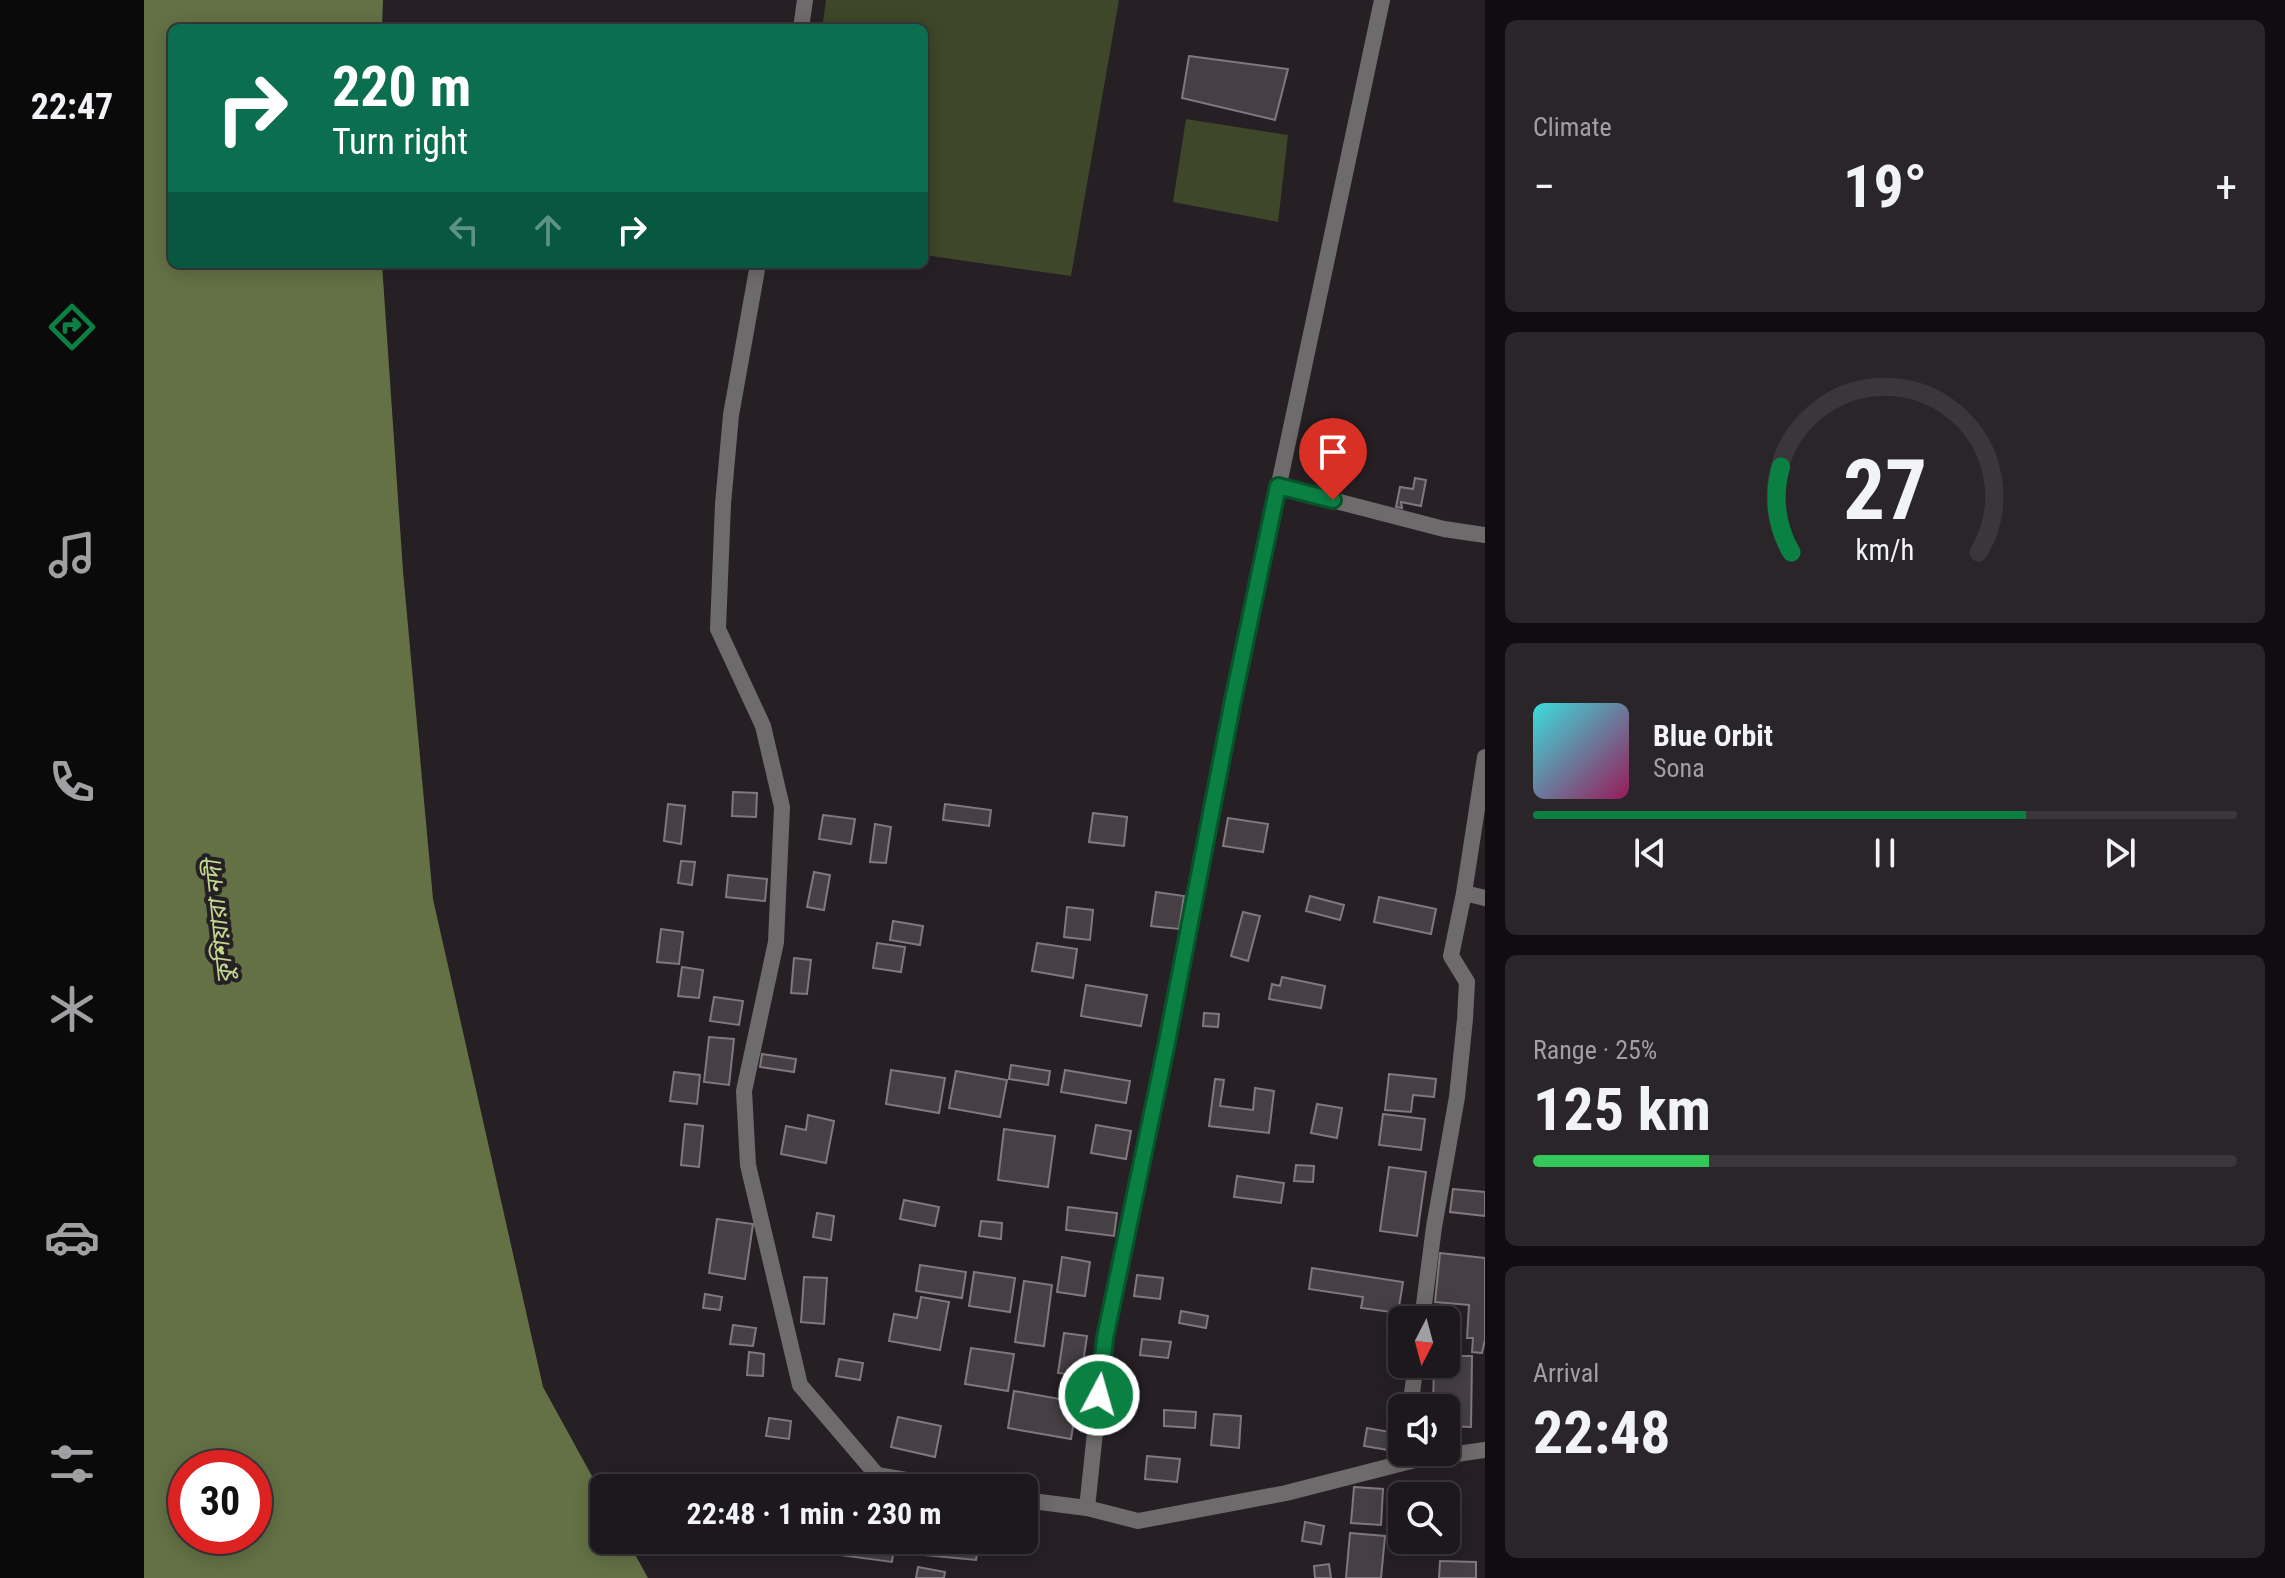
<!DOCTYPE html>
<html lang="en">
<head>
<meta charset="utf-8">
<style>
	body { margin:0; font-family:"Roboto Condensed","Noto Sans Bengali",sans-serif; background:#292529; color:#f1f3f6; height:100vh; display:flex; flex-direction:column; font-size:30px; white-space:nowrap }
	* { box-sizing:border-box; margin:0 }
	p { font-size:26px; color:#a0a0a3 }
	.icon { flex:none; width:44px; height:44px; fill:none; stroke:currentColor; stroke-width:2; stroke-linecap:round; stroke-linejoin:round }
	.map { position:relative; flex:1; overflow:hidden }
	.sheet { display:flex; flex-direction:column; gap:20px; padding:20px; background:#0f0d0f; width:800px }
	.sheet>* { flex:none }
	.hud { position:absolute; left:24px; top:24px; width:760px; height:244px; border-radius:12px; box-shadow:0 4px 20px #0003,0 0 0 2px #3a373b; background:#0b6e4f; color:#fff; overflow:hidden }
	.needle { width:52px; rotate:186deg }
	.fabs { position:absolute; left:1244px; top:1306px; display:grid; gap:16px }
	.fabs a { display:grid; place-items:center; width:72px; height:72px; border-radius:12px; background:#1c181c; box-shadow:0 4px 20px #0003,0 0 0 2px #3a373b; font-size:40px }
	.speed { position:absolute; left:24px; top:1450px; display:flex; gap:16px; font-size:40px; font-weight:700; text-align:center }
	.speed>* { display:grid; place-content:center; width:104px; height:104px; border-radius:50%; background:#1c181c; box-shadow:0 4px 20px #0003,0 0 0 2px #3a373b; line-height:1 }
	.speed .limit { border:12px solid #d22; background:#fff; color:#111 }
	.pin { position:absolute; display:grid; place-items:center; width:68px; height:68px; color:#fff; margin:-82px -34px; border-radius:50% 50% 50% 0; rotate:-45deg; box-shadow:0 0 8px #0007 }
	.pin .icon { rotate:45deg }
	.me { position:absolute; width:88px; margin:-44px; rotate:6deg; stroke-linejoin:round; filter:drop-shadow(0 0 6px #0008) }
	.turn { display:flex; align-items:center; gap:28px; height:168px; padding:0 32px; font-size:36px }
	.turn .icon { width:104px; height:104px; stroke-width:2.5 }
	.turn b { display:block; font-size:56px; line-height:68px }
	.lanes { display:flex; align-items:center; height:76px; padding:0 32px; background:#0003; justify-content:center; gap:40px; direction:ltr }
	.lanes .off { opacity:.35 }
	.big { font-size:60px; font-weight:700; line-height:1.1 }
	.sheet .widget { flex:1; display:flex; flex-direction:column; justify-content:center; gap:12px; min-width:0; padding:0 28px; border-radius:12px; background:#292529 }
	.sheet .dial { align-items:center; gap:0 }
	.dial svg { height:208px; overflow:visible; fill:none; stroke:#3a373b; stroke-width:7; stroke-linecap:round; text-anchor:middle }
	.dial text { fill:#f1f3f6; stroke:none }
	.song { display:flex; align-items:center; gap:24px }
	.cover { width:96px; height:96px; border-radius:12px; background:linear-gradient(135deg,hsl(180 70% 55%),hsl(330 70% 35%)) }
	.played { height:8px; border-radius:4px; background:linear-gradient(90deg,#0b8043 70%,#3a373b 70%) }
	.keys { display:flex; justify-content:space-around; direction:ltr }
	.heat { display:flex; justify-content:space-between; align-items:center; font-size:44px; direction:ltr }
	.charge { height:12px; border-radius:6px; background:linear-gradient(90deg,#34c759 25%,#3a373b 0) }
	.trip { position:absolute; left:446px; top:1474px; width:448px; height:80px; border-radius:12px; background:#1c181c; box-shadow:0 4px 20px #0003,0 0 0 2px #3a373b; font-weight:700; line-height:80px; text-align:center }
	main { display:flex; flex:1; min-height:0 }
	.menu { display:flex; flex-direction:column; width:144px; justify-content:space-around; align-items:center; background:#0b0a0b; color:#a0a0a3 }
	.menu .icon { width:56px; height:56px }
	.menu .selected { color:#0b8043 }
	.menu b { font-size:36px; color:#f1f3f6 }
	.map>svg:first-child { display:block }
	.green { fill:#3e4729 }
	.water { fill:#647145; fill-rule:evenodd }
	.building { fill:#464045; stroke:#80787e; stroke-width:2 }
	.lines { fill:none; stroke-linecap:round; stroke-linejoin:round }
	.street { stroke:#6e6b6d; stroke-width:16 }
	.route-casing { stroke:#07532c; stroke-width:20 }
	.route { stroke:#0b8043; stroke-width:14 }
	.labels { text-anchor:middle; dominant-baseline:central; stroke-width:8; stroke-linejoin:round; paint-order:stroke }
	.water-label { font-size:24px; font-style:italic; fill:#c3d890; stroke:#262025 }
</style>
</head>
<body>
<main>
<nav class="menu">
<b>22:47</b>
<svg class="icon selected" aria-label="directions" viewBox="0 0 24 24"><path d="M12 3l9 9-9 9-9-9zM9 14v-3h6M13 9l2 2-2 2"/></svg>
<svg class="icon" aria-label="music" viewBox="0 0 24 24"><path d="M9 18V5l10-2v13"/><circle cx="6" cy="18" r="3"/><circle cx="16" cy="16" r="3"/></svg>
<svg class="icon" aria-label="phone" viewBox="0 0 24 24"><path d="M5 4h4l2 5-3 2q2 4 5 5l2-3 5 2v4C11 20 4 13 5 4z"/></svg>
<svg class="icon" aria-label="climate" viewBox="0 0 24 24"><path d="M12 3v18M4 7l16 10M4 17L20 7"/></svg>
<svg class="icon" aria-label="car" viewBox="0 0 24 24"><path d="M5 17H2v-5l4-1 3-4h7l3 4 3 1v5h-3M9 17h6M6 11h13"/><circle cx="7" cy="17" r="2"/><circle cx="17" cy="17" r="2"/></svg>
<svg class="icon" aria-label="filters" viewBox="0 0 24 24"><path d="M4 7h16M4 17h16"/><circle cx="9" cy="7" r="2"/><circle cx="15" cy="17" r="2"/></svg>
</nav>
<div class="map">
<svg width="1341" height="1578" viewBox="0 0 1341 1578">
	<rect width="100%" height="100%" fill="#262025"/>
	<!-- green -->
	<path class="green" d="M 682,0 L 975,0 L 927,276 L 780,255 L 780,28 L 678,28 Z
		M 1042,119 L 1144,135 L 1134,222 L 1029,202 Z"/>
	<!-- water -->
	<path class="water" d="M 0,0 L 239,0 L 238,28 L 28,28 L 28,264 L 238,264 L 259,571 L 289,899 L 399,1387 L 460,1498 L 460,1540 L 483,1540 L 504,1578 L 0,1578 ZM 42,1468 L 110,1468 L 110,1536 L 42,1536 Z"/>
	<!-- building -->
	<path class="building" d="M 1045,56 L 1144,69 L 1131,120 L 1038,98 Z
		M 1271,478 L 1282,480 L 1277,506 L 1257,502 L 1258,508 L 1252,507 L 1256,487 L 1269,489 Z
		M 589,792 L 613,793 L 612,817 L 588,816 Z
		M 524,804 L 541,806 L 537,844 L 520,841 Z
		M 801,804 L 847,810 L 845,826 L 799,820 Z
		M 949,813 L 983,817 L 980,846 L 945,842 Z
		M 679,815 L 711,819 L 707,844 L 675,839 Z
		M 1084,818 L 1124,824 L 1119,852 L 1079,846 Z
		M 731,824 L 747,827 L 742,863 L 726,862 Z
		M 537,861 L 551,862 L 548,885 L 534,883 Z
		M 670,872 L 686,875 L 680,910 L 663,907 Z
		M 584,875 L 623,879 L 621,901 L 582,897 Z
		M 1012,892 L 1040,896 L 1035,929 L 1007,926 Z
		M 1166,896 L 1200,905 L 1196,920 L 1162,911 Z
		M 1235,897 L 1292,909 L 1287,934 L 1230,922 Z
		M 923,907 L 949,910 L 946,940 L 920,937 Z
		M 1099,912 L 1116,916 L 1104,961 L 1087,956 Z
		M 749,921 L 779,926 L 776,945 L 746,940 Z
		M 517,929 L 539,932 L 535,964 L 513,962 Z
		M 733,943 L 761,947 L 757,972 L 729,968 Z
		M 893,943 L 933,949 L 929,978 L 888,971 Z
		M 650,958 L 667,960 L 663,994 L 647,993 Z
		M 538,967 L 559,970 L 555,998 L 534,996 Z
		M 1138,977 L 1181,986 L 1177,1008 L 1125,999 L 1128,984 L 1136,986 Z
		M 942,985 L 1003,995 L 997,1026 L 937,1016 Z
		M 570,997 L 599,1001 L 595,1025 L 566,1021 Z
		M 1060,1013 L 1075,1014 L 1074,1027 L 1059,1026 Z
		M 565,1037 L 590,1039 L 585,1085 L 560,1082 Z
		M 618,1054 L 652,1059 L 650,1072 L 616,1067 Z
		M 867,1065 L 906,1071 L 904,1085 L 865,1079 Z
		M 747,1070 L 801,1078 L 795,1113 L 742,1104 Z
		M 921,1070 L 986,1081 L 982,1103 L 917,1092 Z
		M 812,1071 L 863,1080 L 856,1117 L 805,1108 Z
		M 530,1072 L 556,1075 L 553,1104 L 526,1101 Z
		M 1245,1074 L 1292,1079 L 1290,1097 L 1269,1095 L 1267,1112 L 1241,1110 Z
		M 1071,1079 L 1080,1080 L 1076,1106 L 1109,1110 L 1111,1088 L 1130,1091 L 1125,1133 L 1065,1126 Z
		M 1173,1104 L 1198,1108 L 1193,1138 L 1167,1133 Z
		M 1239,1114 L 1281,1119 L 1277,1150 L 1235,1145 Z
		M 664,1115 L 690,1121 L 682,1163 L 637,1154 L 642,1126 L 662,1130 Z
		M 541,1124 L 559,1126 L 555,1167 L 537,1165 Z
		M 952,1125 L 987,1131 L 982,1159 L 947,1153 Z
		M 860,1129 L 911,1136 L 904,1187 L 854,1180 Z
		M 1152,1165 L 1170,1166 L 1169,1182 L 1150,1181 Z
		M 1245,1167 L 1282,1172 L 1273,1236 L 1236,1231 Z
		M 1093,1176 L 1140,1183 L 1137,1203 L 1090,1197 Z
		M 1309,1189 L 1341,1192 L 1341,1216 L 1306,1212 Z
		M 760,1200 L 795,1207 L 791,1226 L 756,1219 Z
		M 924,1207 L 973,1213 L 970,1236 L 922,1230 Z
		M 673,1213 L 690,1216 L 687,1240 L 669,1237 Z
		M 573,1219 L 609,1224 L 601,1279 L 565,1273 Z
		M 837,1221 L 858,1223 L 857,1239 L 835,1236 Z
		M 1296,1253 L 1341,1258 L 1341,1340 L 1338,1353 L 1328,1352 L 1329,1338 L 1323,1338 L 1325,1305 L 1291,1302 Z
		M 918,1257 L 946,1262 L 941,1296 L 913,1292 Z
		M 776,1265 L 822,1272 L 818,1298 L 772,1291 Z
		M 1168,1268 L 1259,1282 L 1254,1313 L 1217,1308 L 1219,1297 L 1165,1289 Z
		M 830,1272 L 871,1278 L 866,1312 L 825,1306 Z
		M 993,1275 L 1019,1278 L 1016,1299 L 990,1296 Z
		M 660,1277 L 683,1278 L 680,1324 L 657,1322 Z
		M 880,1281 L 908,1285 L 900,1346 L 871,1342 Z
		M 561,1294 L 578,1297 L 576,1310 L 559,1308 Z
		M 777,1297 L 805,1302 L 796,1350 L 745,1341 L 750,1314 L 773,1318 Z
		M 1037,1311 L 1064,1316 L 1062,1328 L 1035,1323 Z
		M 589,1325 L 612,1328 L 609,1346 L 586,1344 Z
		M 920,1333 L 943,1336 L 937,1376 L 914,1373 Z
		M 998,1339 L 1027,1342 L 1024,1358 L 996,1355 Z
		M 827,1348 L 870,1354 L 864,1391 L 821,1384 Z
		M 605,1352 L 620,1354 L 619,1376 L 603,1375 Z
		M 1302,1356 L 1328,1356 L 1327,1427 L 1302,1426 L 1302,1408 L 1289,1408 L 1290,1364 L 1302,1364 Z
		M 695,1359 L 719,1363 L 716,1380 L 692,1376 Z
		M 870,1391 L 933,1402 L 927,1439 L 864,1428 Z
		M 1020,1410 L 1052,1412 L 1051,1428 L 1020,1426 Z
		M 1070,1414 L 1097,1416 L 1095,1448 L 1067,1445 Z
		M 754,1417 L 797,1426 L 791,1457 L 747,1447 Z
		M 625,1418 L 647,1421 L 645,1439 L 622,1436 Z
		M 1223,1428 L 1246,1432 L 1244,1450 L 1220,1446 Z
		M 1003,1456 L 1036,1459 L 1033,1482 L 1001,1479 Z
		M 639,1478 L 667,1482 L 666,1488 L 637,1488 Z
		M 1210,1487 L 1239,1489 L 1237,1525 L 1207,1523 Z
		M 1161,1522 L 1180,1526 L 1177,1544 L 1158,1541 Z
		M 1206,1533 L 1241,1536 L 1237,1578 L 1202,1578 Z
		M 690,1540 L 751,1540 L 748,1562 L 688,1554 Z
		M 783,1540 L 835,1540 L 832,1560 L 781,1555 Z
		M 1296,1561 L 1332,1562 L 1332,1578 L 1295,1578 Z
		M 1185,1564 L 1187,1578 L 1171,1578 L 1170,1566 Z
		M 774,1567 L 801,1572 L 800,1578 L 772,1578 Z"/>
	<g class="lines">
		<!-- street -->
		<path class="street" d="M 657,28 L 661,0
			M 614,264 L 587,415 L 579,504 L 574,629 L 619,726 L 638,807 L 632,942 L 600,1091 L 604,1165 L 656,1385 L 733,1475 L 809,1488
			M 1134,486 L 1300,529 L 1341,535
			M 1341,757 L 1320,893 L 1341,898
			M 1278,1320 L 1290,1227 L 1313,1097 L 1321,1019 L 1323,982 L 1307,956 L 1320,893
			M 1266,1408 L 1272,1364
			M 880,1500 L 943,1508 L 994,1521 L 1142,1493 L 1271,1460 L 1341,1450
			M 943,1508 L 961,1338 L 1022,1047 L 1088,705 L 1238,0"/>
	</g>
	<g class="lines">
		<defs>
			<path id="route" d="M 955,1395 L 961,1338 L 1022,1047 L 1088,705 L 1134,486 L 1189,500"/>
		</defs>
		<!-- route casing -->
		<use href="#route" class="route-casing"/>
		<!-- route -->
		<use href="#route" class="route"/>
	</g>
	<g class="labels">
		<!-- water labels -->
		<g class="water-label">
			<text transform="translate(75 922) rotate(-96)">কুশিয়ারা নদী</text>
		</g>
	</g>
</svg>
<div class="fabs">
<a><svg class="needle" viewBox="-14 -14 28 28"><path d="M0-13l5 13h-10z" fill="#e53935"/><path d="M0 13l5-13h-10z" fill="#a0a0a3"/></svg></a>
<a><svg class="icon" aria-label="sound" viewBox="0 0 24 24"><path d="M4 9h4l5-4v14l-5-4H4zM17 9q2 3 0 6"/></svg></a>
<a><svg class="icon" aria-label="search" viewBox="0 0 24 24"><circle cx="10" cy="10" r="6"/><path d="M15 15l6 6"/></svg></a>
</div>
<div class="speed"><div class="limit">30</div></div>
<div class="pin" style="left:1189px;top:500px;background:#d93025"><svg class="icon" aria-label="arrive" viewBox="0 0 24 24"><path d="M6 21V4h12l-3 4 3 4H6"/></svg></div>
<svg class="me" style="left:955px;top:1395px" viewBox="-20 -20 40 40"><circle r="17" fill="#0b8043" stroke="#fff" stroke-width="3"/><path d="M0-11L8 9 0 5-8 9z" fill="#fff"/></svg>
<div class="trip">22:48 · 1 min · 230 m</div>
<div class="hud">
<div class="turn"><svg class="icon" aria-label="right" viewBox="0 0 24 24"><path d="M7 20v-9h11M14 6l5 5-5 5"/></svg><div><b>220 m</b>Turn right</div></div>
<div class="lanes"><svg class="icon off" aria-label="left" viewBox="0 0 24 24"><path d="M17 20v-9H6M10 6l-5 5 5 5"/></svg><svg class="icon off" aria-label="ahead" viewBox="0 0 24 24"><path d="M12 20V5M6 11l6-6 6 6"/></svg><svg class="icon" aria-label="right" viewBox="0 0 24 24"><path d="M7 20v-9h11M14 6l5 5-5 5"/></svg></div>
</div>
</div>
<section class="sheet">
<div class="widget"><p>Climate</p>
<div class="heat"><a>−</a><b class="big">19°</b><a>+</a></div>
</div>
<div class="widget dial"><svg viewBox="0 0 100 80">
<path d="M14 69A42 42 0 1 1 86 69"/>
<path d="M14 69A42 42 0 0 1 10 36" stroke="#0b8043"/>
<text x="50" y="56" font-size="32" font-weight="700">27</text>
<text x="50" y="72" font-size="11">km/h</text>
</svg></div>
<div class="widget">
<div class="song"><i class="cover"></i><div><b>Blue Orbit</b><p>Sona</p></div></div>
<div class="played"></div>
<div class="keys"><svg class="icon" aria-label="previous" viewBox="0 0 24 24"><path d="M18 5L8 12l10 7zM5 5v14"/></svg><svg class="icon" aria-label="pause" viewBox="0 0 24 24"><path d="M8 5v14M16 5v14"/></svg><svg class="icon" aria-label="next" viewBox="0 0 24 24"><path d="M6 5l10 7-10 7zM19 5v14"/></svg></div>
</div>
<div class="widget"><p>Range · 25%</p><b class="big">125 km</b><div class="charge"></div></div>
<div class="widget"><p>Arrival</p><b class="big">22:48</b></div>
</section>
</main>
</body>
</html>
